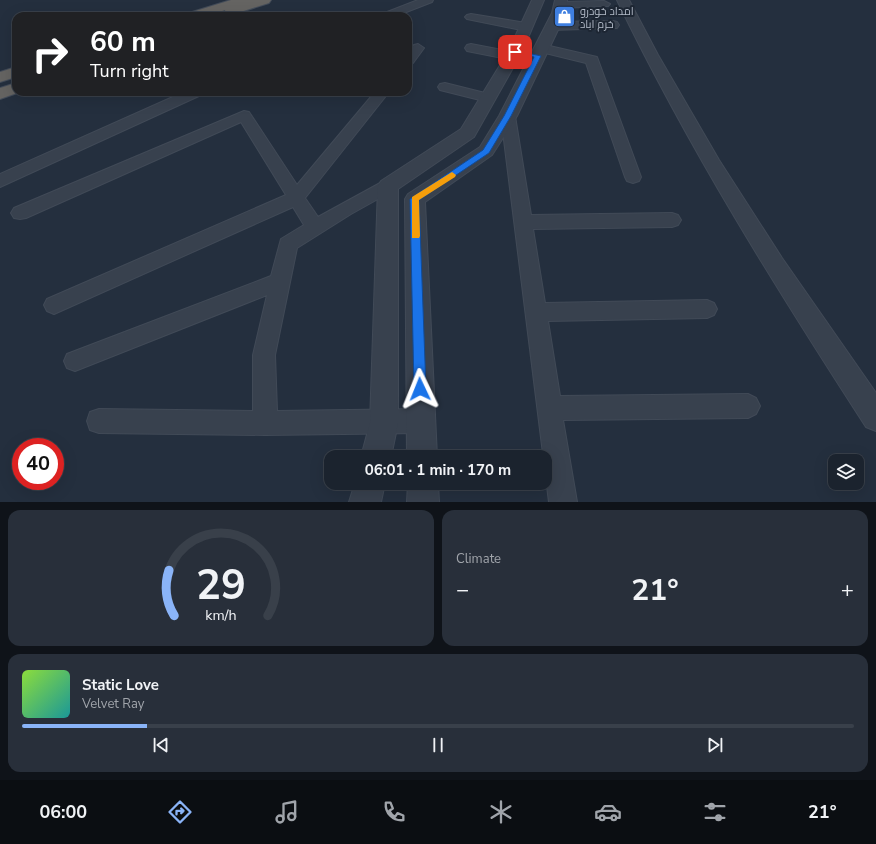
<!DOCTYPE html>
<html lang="en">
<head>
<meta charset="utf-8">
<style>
	body { margin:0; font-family:"Nunito Sans",Cairo,sans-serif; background:#282f3a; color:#f1f3f6; height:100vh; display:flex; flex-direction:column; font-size:15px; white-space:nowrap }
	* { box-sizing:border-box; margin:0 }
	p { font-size:13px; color:#a0a4aa }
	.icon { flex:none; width:22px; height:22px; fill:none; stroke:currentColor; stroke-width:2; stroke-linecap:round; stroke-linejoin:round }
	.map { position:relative; height:502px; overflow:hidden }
	.sheet { display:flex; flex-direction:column; gap:8px; padding:8px; background:#0f1319; flex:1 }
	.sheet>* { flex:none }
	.banner { position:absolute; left:12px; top:12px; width:400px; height:84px; border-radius:12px; box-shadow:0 4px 16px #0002,0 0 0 1px #39404a; background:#202124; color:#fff; overflow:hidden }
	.tools { position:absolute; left:828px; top:454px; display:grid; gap:8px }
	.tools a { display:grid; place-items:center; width:36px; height:36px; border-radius:8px; background:#1b232e; box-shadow:0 4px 16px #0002,0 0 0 1px #39404a; font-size:20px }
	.speed { position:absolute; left:12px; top:438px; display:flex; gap:8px; font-size:20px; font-weight:700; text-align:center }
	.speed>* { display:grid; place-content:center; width:52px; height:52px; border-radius:50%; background:#1b232e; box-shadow:0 4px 16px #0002,0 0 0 1px #39404a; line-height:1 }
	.speed .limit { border:6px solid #d22; background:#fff; color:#111 }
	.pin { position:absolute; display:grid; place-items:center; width:34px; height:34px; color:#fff; margin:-17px; border-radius:8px; box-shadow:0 2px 6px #0006 }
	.me { position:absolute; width:44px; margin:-22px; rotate:358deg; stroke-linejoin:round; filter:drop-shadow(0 0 3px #0008) }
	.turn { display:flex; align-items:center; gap:14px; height:84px; padding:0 12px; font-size:18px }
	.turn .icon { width:52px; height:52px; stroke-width:2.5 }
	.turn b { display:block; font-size:28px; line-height:34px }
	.big { font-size:30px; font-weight:700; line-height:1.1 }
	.sheet .card { flex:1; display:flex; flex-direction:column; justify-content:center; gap:6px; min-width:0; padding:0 14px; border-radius:12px; background:#282f3a }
	.sheet .dial { align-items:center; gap:0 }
	.dial svg { height:104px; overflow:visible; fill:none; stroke:#39404a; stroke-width:7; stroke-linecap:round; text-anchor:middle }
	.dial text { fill:#f1f3f6; stroke:none }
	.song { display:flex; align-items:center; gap:12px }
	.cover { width:48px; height:48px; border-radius:6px; background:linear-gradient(135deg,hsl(90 70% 55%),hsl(180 70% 35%)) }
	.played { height:4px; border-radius:2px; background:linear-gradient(90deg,#8ab4f8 15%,#39404a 15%) }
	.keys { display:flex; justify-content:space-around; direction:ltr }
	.heat { display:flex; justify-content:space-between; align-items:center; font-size:22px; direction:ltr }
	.sheet .tiles { flex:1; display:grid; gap:8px; grid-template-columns:1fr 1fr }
	.card:last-child { grid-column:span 2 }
	.trip { position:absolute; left:324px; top:450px; width:228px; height:40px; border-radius:12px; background:#1b232e; box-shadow:0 4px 16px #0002,0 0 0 1px #39404a; font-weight:700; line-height:40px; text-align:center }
	.menu { display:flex; height:64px; justify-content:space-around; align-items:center; background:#0b0e12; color:#a0a4aa }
	.menu .icon { width:28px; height:28px }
	.menu .selected { color:#8ab4f8 }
	.menu b { font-size:18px; color:#f1f3f6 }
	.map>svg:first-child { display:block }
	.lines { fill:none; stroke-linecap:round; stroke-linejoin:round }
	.minor-casing { stroke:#414a57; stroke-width:2 }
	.tertiary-casing { stroke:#414a57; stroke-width:2 }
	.trunk-casing { stroke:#434c59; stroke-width:2 }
	.minor { fill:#38414e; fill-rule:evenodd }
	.tertiary { fill:#38414e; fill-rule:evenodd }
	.trunk { fill:#656462; fill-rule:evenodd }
	.route { fill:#1a73e8; stroke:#114b97 }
	.slow { fill:#f59e0b }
	.labels { text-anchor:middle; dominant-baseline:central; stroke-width:4; stroke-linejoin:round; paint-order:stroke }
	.far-poi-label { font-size:11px; fill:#b4bcc9; stroke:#1d2633; text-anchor:start }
</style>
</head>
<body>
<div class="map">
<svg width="876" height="502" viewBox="0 0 876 502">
	<rect width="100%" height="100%" fill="#242f3e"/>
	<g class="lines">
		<defs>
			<path id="minor" d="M 418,0 L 433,0 L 432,2 L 396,16 L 380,16 L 382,14 Z
				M 604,1 L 610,4 L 608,6 L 560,8 L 554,5 L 560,2 Z
				M 471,14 L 526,23 L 532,27 L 526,31 L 467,19 L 465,17 L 467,15 Z
				M 613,21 L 617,22 L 619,25 L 617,28 L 552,30 L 546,26 L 552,22 Z
				M 418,44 L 424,48 L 413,63 L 408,64 L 408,52 L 414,45 Z
				M 471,44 L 512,52 L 518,56 L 512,60 L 467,51 L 465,48 L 467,45 Z
				M 541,44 L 597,57 L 641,177 L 639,181 L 633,183 L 627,181 L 625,177 L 586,63 L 537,51 L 535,48 Z
				M 445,83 L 493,95 L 495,98 L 493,101 L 488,102 L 440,90 L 438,87 L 440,84 Z
				M 184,92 L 203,92 L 201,95 L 0,187 L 0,174 Z
				M 375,92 L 389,92 L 305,198 L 318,217 L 382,182 L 388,180 L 394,182 L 396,186 L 394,190 L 351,214 L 297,248 L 275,355 L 277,411 L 421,409 L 430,412 L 433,421 L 430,430 L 421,433 L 265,435 L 99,433 L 90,430 L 87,421 L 90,412 L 99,409 L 253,411 L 253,355 L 267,295 L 75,371 L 67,368 L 64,361 L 67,354 L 271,276 L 281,239 L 304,225 L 293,207 L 54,314 L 47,311 L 44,305 L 47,299 L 286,195 L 241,122 L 26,218 L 20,219 L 14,218 L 11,213 L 14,208 L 244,111 L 249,112 L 297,185 Z
				M 508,112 L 513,113 L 515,116 L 531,215 L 672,213 L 678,215 L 681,220 L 678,225 L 672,227 L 533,229 L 545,303 L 707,300 L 714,303 L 717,309 L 714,315 L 707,318 L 548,321 L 560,396 L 748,394 L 756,398 L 760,406 L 756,414 L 748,418 L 563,420 L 577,502 L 549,502 L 501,116 L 503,113 Z"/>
			<path id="tertiary" d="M 532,0 L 544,0 L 522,52 L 474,137 L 398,189 L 398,423 L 391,457 L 361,457 L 370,423 L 378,186 L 381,181 L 461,129 L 508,52 Z
				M 555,0 L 567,0 L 566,13 L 517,116 L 492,155 L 425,202 L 437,457 L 407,457 L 405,199 L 408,194 L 480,147 L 499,116 L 552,13 Z
				M 617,0 L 629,0 L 658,55 L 719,160 L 782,258 L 876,393 L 876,431 L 866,427 C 776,288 689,149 617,0 Z
				M 355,483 L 385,483 L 381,502 L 349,502 Z
				M 408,483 L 438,483 L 439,502 L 407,502 Z"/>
			<path id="trunk" d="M 231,0 L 271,0 L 269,3 L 231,15 L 226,14 L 225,10 L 207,16 L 187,16 L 189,13 Z
				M 16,67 L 16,77 L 0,82 L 0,72 Z
				M 16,83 L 16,92 L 20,92 L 0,99 L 0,88 Z"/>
		</defs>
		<!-- minor casing -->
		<use href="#minor" class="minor-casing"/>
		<!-- tertiary casing -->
		<use href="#tertiary" class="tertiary-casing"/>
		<!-- trunk casing -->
		<use href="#trunk" class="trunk-casing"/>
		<!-- minor -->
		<use href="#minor" class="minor"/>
		<!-- tertiary -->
		<use href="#tertiary" class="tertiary"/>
		<!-- trunk -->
		<use href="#trunk" class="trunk"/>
	</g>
	<!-- route -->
	<path class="route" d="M 515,50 L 541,56 L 511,116 L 489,153 L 419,200 L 426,389 L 424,393 L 420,395 L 416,393 L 414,389 L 410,199 L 483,150 L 504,116 L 534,57 L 513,53 L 512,52 Z"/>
	<!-- slow -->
	<path class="slow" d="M 452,172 L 456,175 L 455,177 L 419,200 L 420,236 L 419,238 L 412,238 L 412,197 Z"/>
	<!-- icons -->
	<defs>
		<symbol id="shop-square" viewBox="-11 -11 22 22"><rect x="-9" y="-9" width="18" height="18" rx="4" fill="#3f7fe0" stroke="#1d2633"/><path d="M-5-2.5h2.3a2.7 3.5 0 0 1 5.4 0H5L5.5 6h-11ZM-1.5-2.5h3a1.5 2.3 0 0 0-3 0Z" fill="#fff"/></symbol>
	</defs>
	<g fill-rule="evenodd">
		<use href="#shop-square" x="552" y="4" width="25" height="25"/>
	</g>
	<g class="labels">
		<!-- far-poi labels -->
		<g class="far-poi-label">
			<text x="580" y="11">امداد خودرو<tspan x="580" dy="13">خرم اباد</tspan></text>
		</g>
	</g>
</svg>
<div class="tools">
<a><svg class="icon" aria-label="layers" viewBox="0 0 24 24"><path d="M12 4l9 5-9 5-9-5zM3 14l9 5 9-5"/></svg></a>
</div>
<div class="speed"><div class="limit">40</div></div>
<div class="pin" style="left:515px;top:52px;background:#d93025"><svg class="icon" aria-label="arrive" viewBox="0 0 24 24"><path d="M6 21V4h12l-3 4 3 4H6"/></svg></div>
<svg class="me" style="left:420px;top:389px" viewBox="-20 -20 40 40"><path d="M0-17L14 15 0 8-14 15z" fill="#1a73e8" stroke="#fff" stroke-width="4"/></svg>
<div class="trip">06:01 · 1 min · 170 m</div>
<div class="banner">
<div class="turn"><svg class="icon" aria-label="right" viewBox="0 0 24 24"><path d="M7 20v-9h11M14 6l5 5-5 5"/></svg><div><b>60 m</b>Turn right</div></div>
</div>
</div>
<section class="sheet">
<div class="tiles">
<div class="card dial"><svg viewBox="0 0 100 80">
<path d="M14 69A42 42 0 1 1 86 69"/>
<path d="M14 69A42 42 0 0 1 10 34" stroke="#8ab4f8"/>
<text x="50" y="56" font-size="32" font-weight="700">29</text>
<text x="50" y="72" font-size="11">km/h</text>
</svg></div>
<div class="card"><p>Climate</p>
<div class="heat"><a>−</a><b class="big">21°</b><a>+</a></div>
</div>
<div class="card">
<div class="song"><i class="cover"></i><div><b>Static Love</b><p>Velvet Ray</p></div></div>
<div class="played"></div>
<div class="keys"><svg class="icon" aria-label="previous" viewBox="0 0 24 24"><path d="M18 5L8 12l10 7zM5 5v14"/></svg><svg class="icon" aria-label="pause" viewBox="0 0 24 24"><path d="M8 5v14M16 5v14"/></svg><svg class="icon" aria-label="next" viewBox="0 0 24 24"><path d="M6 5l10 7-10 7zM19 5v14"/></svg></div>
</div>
</div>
</section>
<nav class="menu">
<b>06:00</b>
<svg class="icon selected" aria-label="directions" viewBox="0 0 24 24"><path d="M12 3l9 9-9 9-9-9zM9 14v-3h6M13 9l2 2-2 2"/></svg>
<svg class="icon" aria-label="music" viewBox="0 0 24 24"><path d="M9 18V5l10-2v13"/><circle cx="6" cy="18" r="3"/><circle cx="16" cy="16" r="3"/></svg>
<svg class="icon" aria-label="phone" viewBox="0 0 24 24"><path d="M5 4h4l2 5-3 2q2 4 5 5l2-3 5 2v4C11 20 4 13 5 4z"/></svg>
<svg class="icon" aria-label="climate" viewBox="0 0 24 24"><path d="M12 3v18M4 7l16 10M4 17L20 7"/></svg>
<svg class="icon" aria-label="car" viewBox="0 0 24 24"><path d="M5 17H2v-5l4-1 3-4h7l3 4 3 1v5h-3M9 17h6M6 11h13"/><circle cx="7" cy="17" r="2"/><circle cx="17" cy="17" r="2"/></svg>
<svg class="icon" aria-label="filters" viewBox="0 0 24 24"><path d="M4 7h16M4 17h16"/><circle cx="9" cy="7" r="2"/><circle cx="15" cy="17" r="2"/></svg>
<b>21°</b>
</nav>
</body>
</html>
